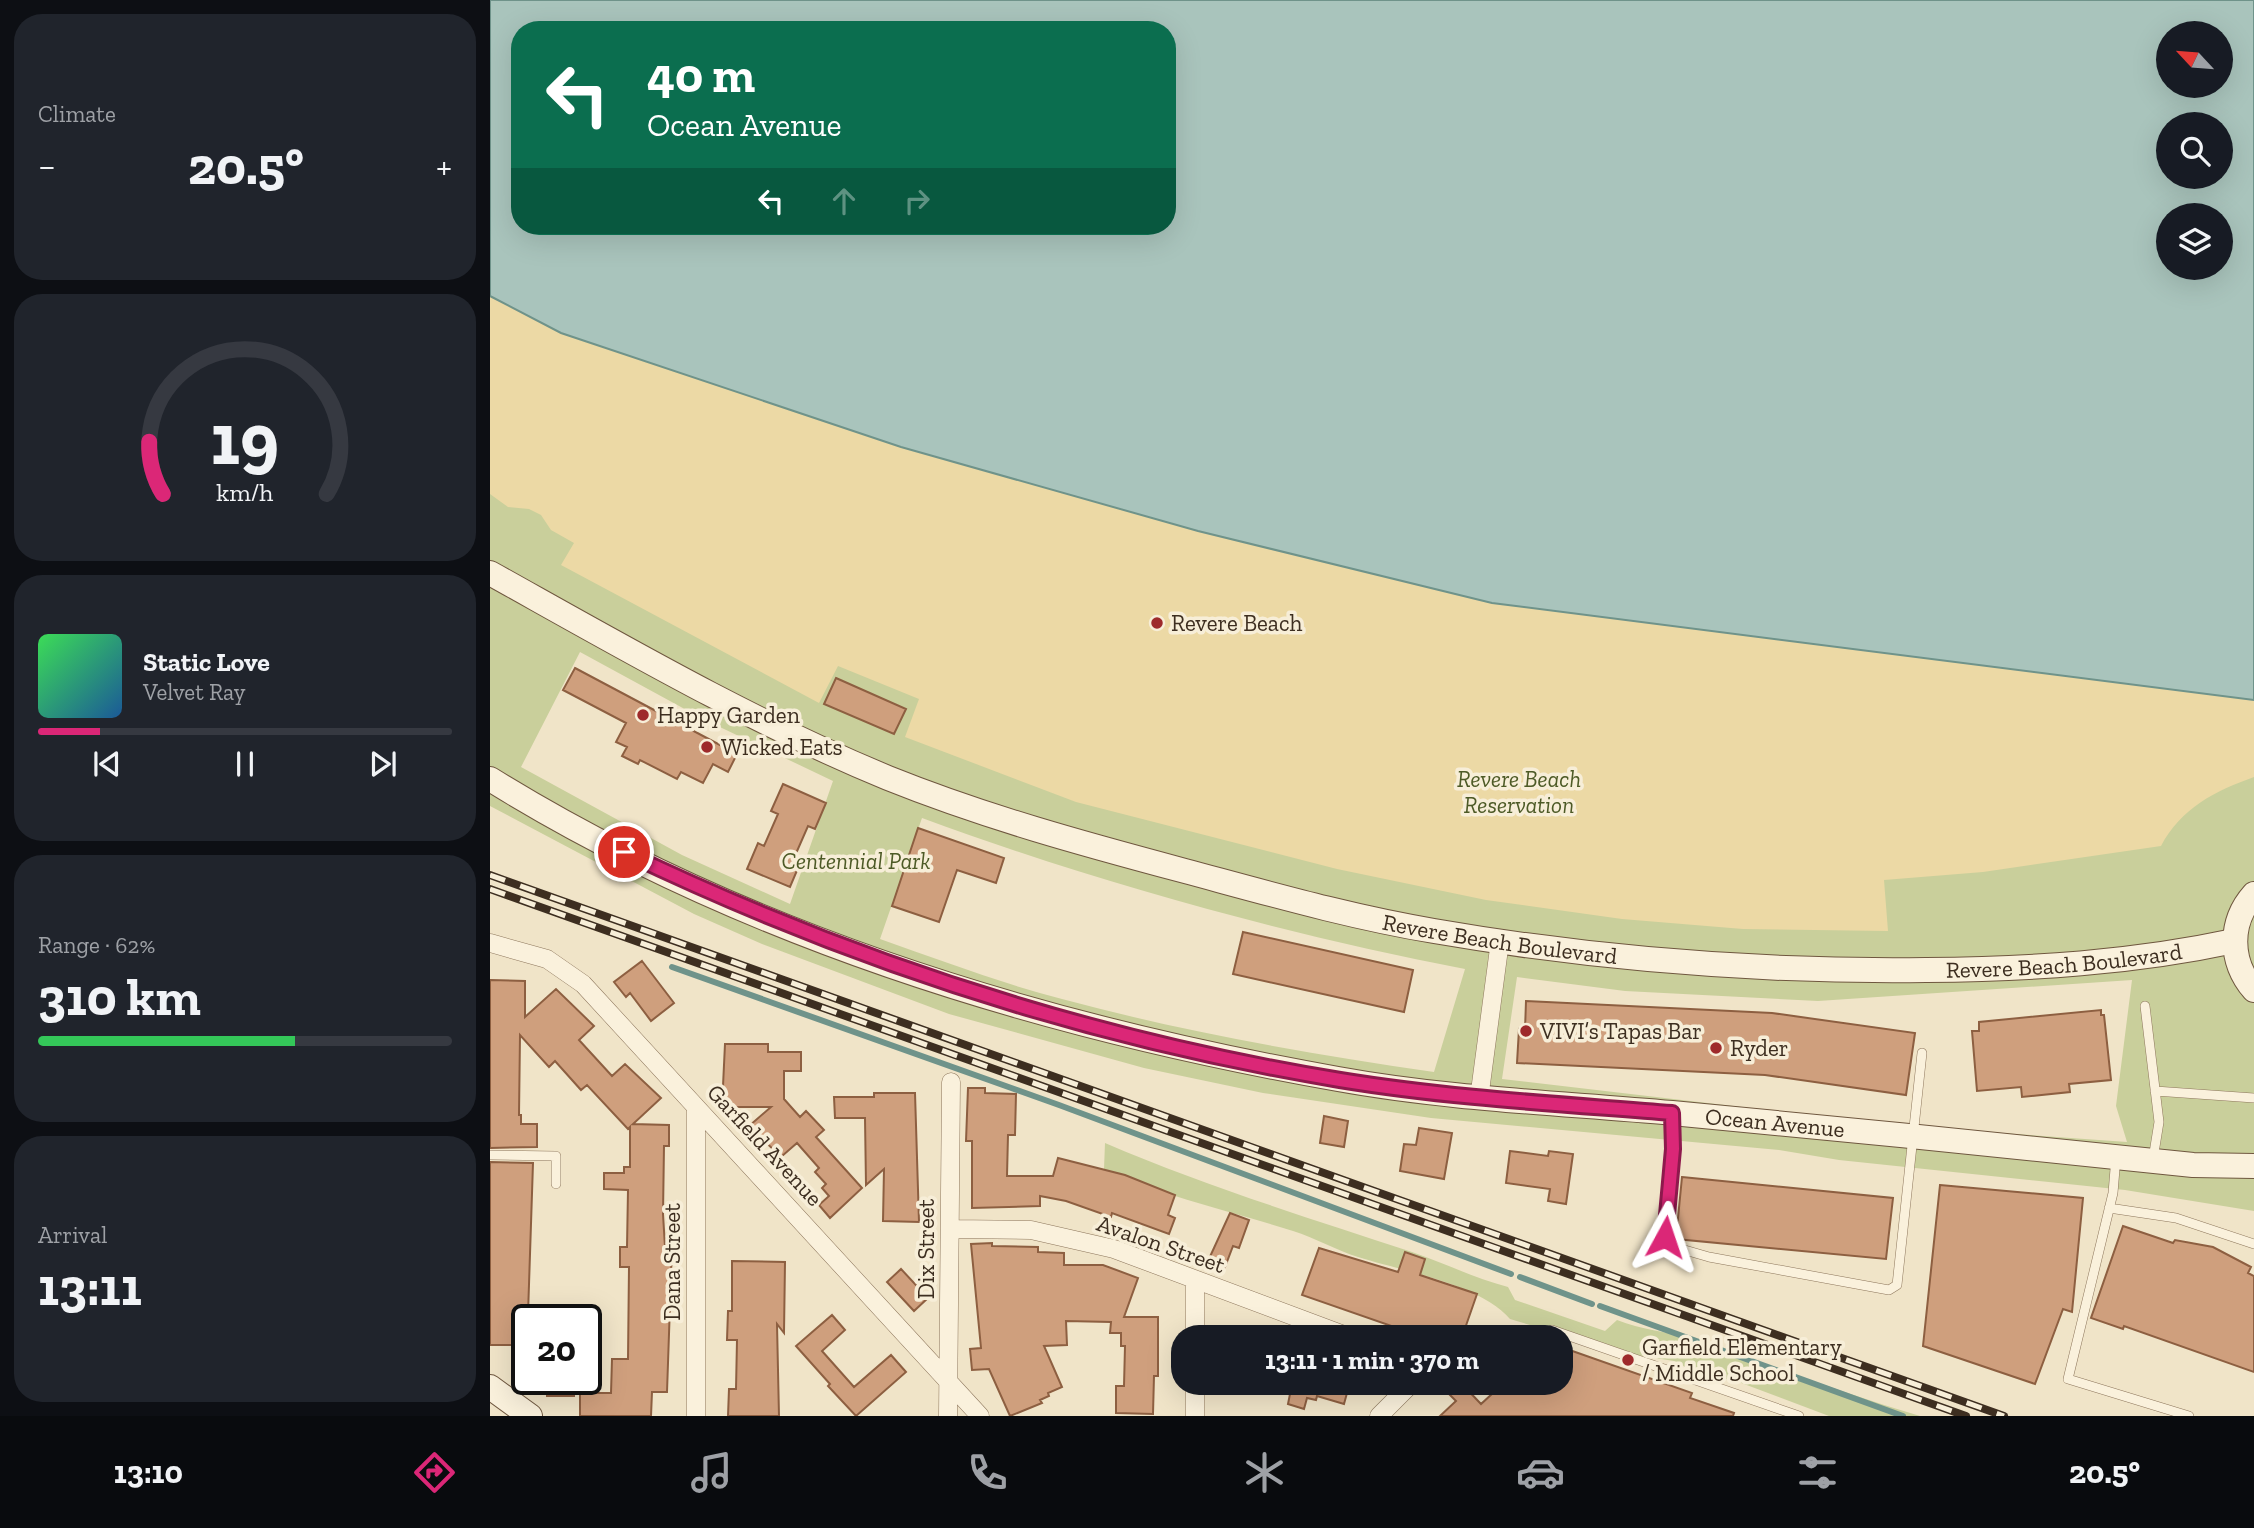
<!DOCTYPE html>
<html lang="en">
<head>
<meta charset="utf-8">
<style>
	body { margin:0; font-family:"Zilla Slab",serif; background:#20242c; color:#f1f3f6; height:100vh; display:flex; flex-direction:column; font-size:26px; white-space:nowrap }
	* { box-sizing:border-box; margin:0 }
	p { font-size:23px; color:#9ea1a6 }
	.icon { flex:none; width:38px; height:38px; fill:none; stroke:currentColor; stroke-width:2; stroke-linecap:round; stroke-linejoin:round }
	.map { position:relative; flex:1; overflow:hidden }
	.side { display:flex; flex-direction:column; gap:14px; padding:14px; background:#0d0f14; width:490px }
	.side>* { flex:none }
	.hud { position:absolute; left:21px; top:21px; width:665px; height:214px; border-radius:28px; box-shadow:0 7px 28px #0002; background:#0b6e4f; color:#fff; overflow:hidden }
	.needle { width:46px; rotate:296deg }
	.controls { position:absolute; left:1666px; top:21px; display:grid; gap:14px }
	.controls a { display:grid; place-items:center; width:77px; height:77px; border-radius:50%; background:#171b24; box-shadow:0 7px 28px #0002; font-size:35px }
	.speed { position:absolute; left:21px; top:1304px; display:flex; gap:14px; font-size:35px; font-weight:700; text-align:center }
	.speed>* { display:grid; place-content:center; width:91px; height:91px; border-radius:50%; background:#171b24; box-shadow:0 7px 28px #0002; line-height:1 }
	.speed .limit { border:4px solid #111; border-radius:10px; background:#fff; color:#111 }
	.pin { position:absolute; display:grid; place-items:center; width:60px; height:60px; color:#fff; margin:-30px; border:4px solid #fff; border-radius:50%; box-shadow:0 2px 7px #0007 }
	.me { position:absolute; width:77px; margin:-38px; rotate:5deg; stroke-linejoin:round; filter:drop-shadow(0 0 5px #0008) }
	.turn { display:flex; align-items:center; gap:24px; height:147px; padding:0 21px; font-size:32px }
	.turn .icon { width:91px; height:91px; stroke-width:2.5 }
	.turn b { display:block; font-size:49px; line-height:60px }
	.lanes { display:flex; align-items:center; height:66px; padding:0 21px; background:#0003; justify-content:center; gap:35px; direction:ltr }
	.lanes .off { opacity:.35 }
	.big { font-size:52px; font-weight:700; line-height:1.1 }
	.side .widget { flex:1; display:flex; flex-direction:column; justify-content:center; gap:10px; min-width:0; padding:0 24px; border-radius:28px; background:#20242c }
	.side .dial { align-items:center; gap:0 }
	.dial svg { height:182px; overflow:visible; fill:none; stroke:#363941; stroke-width:7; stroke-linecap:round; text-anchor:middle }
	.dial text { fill:#f1f3f6; stroke:none }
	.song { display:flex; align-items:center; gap:21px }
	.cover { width:84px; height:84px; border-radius:10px; background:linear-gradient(135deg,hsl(130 70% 55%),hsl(210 70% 35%)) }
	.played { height:7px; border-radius:4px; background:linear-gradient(90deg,#db2777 15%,#363941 15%) }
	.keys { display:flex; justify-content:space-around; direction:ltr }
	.heat { display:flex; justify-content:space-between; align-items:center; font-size:38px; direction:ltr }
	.charge { height:10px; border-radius:5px; background:linear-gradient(90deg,#34c759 62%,#363941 0) }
	.trip { position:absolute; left:681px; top:1325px; width:402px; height:70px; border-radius:28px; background:#171b24; box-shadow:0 7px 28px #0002; font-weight:700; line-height:70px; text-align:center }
	.dock { display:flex; height:112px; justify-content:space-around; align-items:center; background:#090b0e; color:#9ea1a6 }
	.dock .icon { width:49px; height:49px }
	.dock .active { color:#db2777 }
	.dock b { font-size:32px; color:#f1f3f6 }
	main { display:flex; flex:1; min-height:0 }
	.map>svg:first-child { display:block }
	.green { fill:#c9cf9b; fill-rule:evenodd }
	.sand { fill:#ecd9a5 }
	.water { fill:#a9c4bc; stroke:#6f938a; stroke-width:2; fill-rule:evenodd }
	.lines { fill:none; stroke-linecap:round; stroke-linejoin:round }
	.stream { stroke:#6f938a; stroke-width:6 }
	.building { fill:#cf9f7d; stroke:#8d5f41; stroke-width:2 }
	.lane-casing { stroke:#8d765c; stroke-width:10 }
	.street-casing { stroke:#8d765c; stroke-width:19 }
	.secondary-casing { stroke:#6f573f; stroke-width:26 }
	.lane { stroke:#faf1dc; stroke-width:9 }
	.street { stroke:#faf1dc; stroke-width:18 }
	.secondary { stroke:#faf1dc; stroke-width:24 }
	.rail-casing { stroke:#3d2e20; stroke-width:8 }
	.rail { stroke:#f7eed8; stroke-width:5; stroke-dasharray:16; stroke-linecap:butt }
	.route-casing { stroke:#8e194d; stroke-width:18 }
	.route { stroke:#db2777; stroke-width:12 }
	.poi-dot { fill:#9e2a2b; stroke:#f7eed8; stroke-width:2.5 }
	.labels { text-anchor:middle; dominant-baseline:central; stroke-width:7; stroke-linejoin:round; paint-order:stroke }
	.poi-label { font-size:23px; fill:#3d2e20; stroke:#f7eed8; text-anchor:start }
	.park-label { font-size:23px; font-style:italic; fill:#4d5a26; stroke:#f7eed8 }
	.street-label { font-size:23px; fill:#3d2e20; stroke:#f7eed8 }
</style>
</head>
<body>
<main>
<section class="side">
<div class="widget"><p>Climate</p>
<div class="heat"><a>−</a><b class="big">20.5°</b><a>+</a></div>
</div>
<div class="widget dial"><svg viewBox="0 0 100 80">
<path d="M14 69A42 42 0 1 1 86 69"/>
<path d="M14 69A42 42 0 0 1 8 46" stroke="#db2777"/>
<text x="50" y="56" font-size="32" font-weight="700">19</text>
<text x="50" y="72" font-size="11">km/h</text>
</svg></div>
<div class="widget">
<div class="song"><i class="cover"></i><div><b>Static Love</b><p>Velvet Ray</p></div></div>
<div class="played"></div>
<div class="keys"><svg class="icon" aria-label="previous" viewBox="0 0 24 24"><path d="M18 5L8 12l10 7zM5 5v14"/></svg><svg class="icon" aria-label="pause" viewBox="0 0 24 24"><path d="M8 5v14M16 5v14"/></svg><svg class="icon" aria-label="next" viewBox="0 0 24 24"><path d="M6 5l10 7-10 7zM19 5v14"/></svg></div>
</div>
<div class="widget"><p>Range · 62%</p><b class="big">310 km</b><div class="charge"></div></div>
<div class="widget"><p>Arrival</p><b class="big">13:11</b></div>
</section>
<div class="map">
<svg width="1764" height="1416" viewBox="0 0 1764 1416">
	<rect width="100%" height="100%" fill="#f0e4c8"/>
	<!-- green -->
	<path class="green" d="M 0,296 L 71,333 L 708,531 L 1002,603 L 1764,700 L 1764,1211 L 1635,1190 L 1349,1160 L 1289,1150 L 941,1118 L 773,1093 L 654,1068 L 459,1014 L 272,944 L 204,914 L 0,806 ZM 90,652 L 213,719 L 343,781 L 300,904 L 192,855 L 31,767 ZM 432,818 C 608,883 791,933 975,969 L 944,1072 C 819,1054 694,1032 572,999 C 510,983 450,960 390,939 ZM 1027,977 L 1135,991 L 1328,1001 L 1642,980 L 1626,1106 L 1637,1142 L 1414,1126 L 1012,1079 Z
		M 615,1143 C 715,1186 819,1218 922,1252 C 954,1263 984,1278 1018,1287 L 1025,1300 L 1115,1331 L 1127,1320 C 1151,1330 1176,1331 1200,1339 C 1277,1364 1352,1393 1430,1416 L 1339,1416 L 1246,1381 L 1207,1373 L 1184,1361 L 1134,1353 L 1020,1319 C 990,1284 912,1271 868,1257 C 846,1250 825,1238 803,1231 C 741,1211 674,1197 614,1169 Z"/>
	<!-- sand -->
	<path class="sand" d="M 0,296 L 71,333 L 411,447 L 708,531 L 1002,603 L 1764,700 L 1764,777 C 1725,791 1691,808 1671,846 L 1493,872 L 1394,880 L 1398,931 L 1253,929 L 1132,919 L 996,900 L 847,869 L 586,802 L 415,737 L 429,699 L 348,666 L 329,703 L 71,565 L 84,543 L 61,530 L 51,515 L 39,509 L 18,507 L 0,494 Z"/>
	<!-- water -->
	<path class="water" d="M 0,0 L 1764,0 L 1764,700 L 1002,603 L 708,531 L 411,447 L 71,333 L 0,296 ZM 30,30 L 677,30 L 677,226 L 30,226 ZM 1678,33 L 1731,33 L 1731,86 L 1678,86 ZM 1678,124 L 1731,124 L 1731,177 L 1678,177 ZM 1678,215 L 1731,215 L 1731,268 L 1678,268 Z"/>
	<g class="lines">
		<!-- stream -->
		<path class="stream" d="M 182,967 L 569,1105 L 1021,1274
			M 1030,1277 L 1102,1304
			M 1110,1306 L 1413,1416"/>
	</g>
	<!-- building -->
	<path class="building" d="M 85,668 L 247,754 L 238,772 L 223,764 L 213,783 L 191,772 L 187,779 L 150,760 L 148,764 L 132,756 L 137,747 L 126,742 L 136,723 L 73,690 Z
		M 346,678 L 416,709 L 404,734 L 334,704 Z
		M 293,784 L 336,803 L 325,829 L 318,826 L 304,858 L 311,861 L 300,887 L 257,869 L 268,843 L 274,846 L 288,814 L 281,811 Z
		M 428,828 L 514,858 L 506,883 L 467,870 L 449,922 L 402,906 Z
		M 753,932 L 923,970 L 914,1012 L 743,974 Z
		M 152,961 L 184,1003 L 161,1021 L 140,993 L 136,997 L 124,982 Z
		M 0,980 L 35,981 L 35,1017 L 66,989 L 104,1026 L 89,1040 L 122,1076 L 135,1064 L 171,1098 L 143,1124 L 179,1125 L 179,1146 L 174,1146 L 173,1214 L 175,1247 L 182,1247 L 177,1392 L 162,1392 L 161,1416 L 90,1416 L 90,1393 L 121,1393 L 122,1359 L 138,1359 L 139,1267 L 130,1267 L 130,1247 L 137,1247 L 138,1190 L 114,1189 L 114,1173 L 134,1173 L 134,1167 L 140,1167 L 140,1127 L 138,1129 L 97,1085 L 91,1090 L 65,1061 L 59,1067 L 30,1035 L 29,1115 L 31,1115 L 31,1124 L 47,1124 L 47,1147 L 0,1148 Z
		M 1036,1001 L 1282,1013 L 1425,1033 L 1416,1095 L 1275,1075 L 1027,1063 L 1029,1029 L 1035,1030 Z
		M 1611,1010 L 1611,1015 L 1614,1015 L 1621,1080 L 1579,1084 L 1580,1092 L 1532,1097 L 1531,1087 L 1487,1091 L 1482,1031 L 1489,1031 L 1489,1022 Z
		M 235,1044 L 278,1044 L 278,1052 L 311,1052 L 311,1071 L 294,1071 L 294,1099 L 310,1117 L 316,1111 L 334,1130 L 326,1137 L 372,1188 L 340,1218 L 329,1205 L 339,1196 L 332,1188 L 336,1184 L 325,1172 L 329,1168 L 307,1143 L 291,1157 L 259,1126 L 281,1107 L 232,1107 Z
		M 478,1088 L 495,1088 L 495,1093 L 526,1094 L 525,1135 L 518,1135 L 517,1176 L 563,1176 L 568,1158 L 635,1175 L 685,1195 L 678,1215 L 685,1218 L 679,1234 L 622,1213 L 621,1217 L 576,1201 L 550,1196 L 550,1206 L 482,1208 L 482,1141 L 476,1141 Z
		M 384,1093 L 425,1093 L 429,1222 L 393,1221 L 394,1169 L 376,1185 L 375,1118 L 345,1118 L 344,1097 L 384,1097 Z
		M 834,1116 L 858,1121 L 854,1147 L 830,1143 Z
		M 929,1128 L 962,1133 L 954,1179 L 910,1171 L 914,1144 L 926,1145 Z
		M 1020,1151 L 1058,1156 L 1059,1151 L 1083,1154 L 1076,1204 L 1058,1201 L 1060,1189 L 1016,1183 Z
		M 0,1162 L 43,1163 L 37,1345 L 0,1345 Z
		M 1192,1177 L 1403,1198 L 1396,1259 L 1186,1239 Z
		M 1450,1185 L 1593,1198 L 1582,1312 L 1573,1309 L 1545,1384 L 1433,1346 Z
		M 740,1213 L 759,1220 L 749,1248 L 743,1246 L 735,1267 L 718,1261 Z
		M 1633,1226 L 1683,1243 L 1685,1240 L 1723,1247 L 1761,1267 L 1758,1273 L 1764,1276 L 1764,1372 L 1634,1326 L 1633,1329 L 1601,1318 Z
		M 502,1243 L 502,1246 L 548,1247 L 548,1252 L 574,1253 L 574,1265 L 613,1265 L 648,1278 L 634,1317 L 668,1317 L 668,1376 L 664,1376 L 663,1414 L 626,1413 L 626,1386 L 634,1386 L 635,1346 L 631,1346 L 631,1333 L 620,1333 L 621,1322 L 576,1321 L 577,1345 L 554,1346 L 572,1387 L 558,1393 L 559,1396 L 550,1400 L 552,1403 L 520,1416 L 499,1369 L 482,1370 L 480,1349 L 491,1348 L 481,1244 Z
		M 829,1248 L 908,1272 L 915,1252 L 935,1259 L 930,1275 L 987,1294 L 972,1337 L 933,1337 L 812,1295 Z
		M 242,1261 L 295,1262 L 294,1333 L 287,1324 L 289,1416 L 238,1416 L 239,1389 L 246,1389 L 247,1340 L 237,1340 L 238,1311 L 242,1311 Z
		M 411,1269 L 438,1298 L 424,1311 L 397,1282 Z
		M 342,1315 L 355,1330 L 332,1351 L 364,1387 L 401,1355 L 416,1372 L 366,1416 L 338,1386 L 340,1384 L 306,1346 Z
		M 1071,1347 L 1202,1393 L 1200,1398 L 1244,1413 L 1243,1416 L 950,1416 L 966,1401 L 958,1393 L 970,1382 L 991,1404 L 1015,1382 L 1071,1382 Z
		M 57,1379 L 84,1379 L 84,1396 L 57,1396 Z
		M 780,1382 L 860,1382 L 854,1404 L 827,1396 L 826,1400 L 817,1398 L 814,1409 L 798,1404 L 800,1394 L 779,1389 Z"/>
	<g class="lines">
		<defs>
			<path id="lane" d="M 1655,1006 L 1669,1122 L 1663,1159
				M 1665,1091 L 1764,1098
				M 1182,1115 L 1183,1149 L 1175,1237 L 1181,1246 L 1219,1257 L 1399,1290 L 1407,1285 L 1432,1053
				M 0,1155 L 66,1156 L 66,1184
				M 1626,1157 L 1623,1193 L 1578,1379 L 1699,1416
				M 1619,1208 L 1686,1218 L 1764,1244
				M 1049,1337 L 1062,1330 L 1309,1416"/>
			<path id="street" d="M 0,943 L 57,959 L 93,984 L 490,1416
				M 989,1099 L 1010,941
				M 461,1229 L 541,1230 L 624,1249 L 859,1337
				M 705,1281 L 705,1337
				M 705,1382 L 705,1416
				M 206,1416 L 206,1108
				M 458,1416 L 461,1082
				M 889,1416 L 923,1382"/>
			<g id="secondary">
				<path id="s1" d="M 0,573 C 131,646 260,721 398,778 C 495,817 594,844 695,871 C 777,893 860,917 944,931 C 1106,959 1271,972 1436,970 C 1540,969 1642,963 1744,941"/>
				<path id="s2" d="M 0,779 C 255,937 554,1027 848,1079 C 958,1099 1071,1103 1182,1113 C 1356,1129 1529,1147 1703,1165 L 1764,1166"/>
				<path d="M 1764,894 C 1739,922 1739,961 1764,990"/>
				<path d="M 0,1387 L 40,1416"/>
			</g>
		</defs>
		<!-- lane casing -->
		<use href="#lane" class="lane-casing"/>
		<!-- street casing -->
		<use href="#street" class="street-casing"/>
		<!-- secondary casing -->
		<use href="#secondary" class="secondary-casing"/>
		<!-- lane -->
		<use href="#lane" class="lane"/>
		<!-- street -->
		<use href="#street" class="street"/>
		<!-- secondary -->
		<use href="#secondary" class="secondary"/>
		<defs>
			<path id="rail" d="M 0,875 L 1514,1416
				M 0,889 L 1476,1416"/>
		</defs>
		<!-- rail casing -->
		<use href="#rail" class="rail-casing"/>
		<!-- rail -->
		<use href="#rail" class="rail"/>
	</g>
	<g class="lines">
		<defs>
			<path id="route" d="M 134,852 C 361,961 602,1039 850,1080 C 960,1098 1071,1104 1182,1113 L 1183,1149 L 1175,1237"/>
		</defs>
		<!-- route casing -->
		<use href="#route" class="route-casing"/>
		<!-- route -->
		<use href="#route" class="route"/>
	</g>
	<!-- markers -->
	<g class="poi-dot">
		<circle cx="667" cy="623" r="7"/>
		<circle cx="153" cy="715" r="7"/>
		<circle cx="217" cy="747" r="7"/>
		<circle cx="1036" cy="1031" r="7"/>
		<circle cx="1226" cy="1048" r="7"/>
		<circle cx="1138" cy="1360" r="7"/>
	</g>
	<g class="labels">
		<!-- poi labels -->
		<g class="poi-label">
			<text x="681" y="623">Revere Beach</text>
			<text x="167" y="715">Happy Garden</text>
			<text x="231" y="747">Wicked Eats</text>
			<text x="1050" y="1031">VIVI’s Tapas Bar</text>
			<text x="1240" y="1048">Ryder</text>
			<text x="1152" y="1347">Garfield Elementary<tspan x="1152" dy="26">/ Middle School</tspan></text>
		</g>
		<!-- park labels -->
		<g class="park-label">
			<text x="1029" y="779">Revere Beach<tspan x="1029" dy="26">Reservation</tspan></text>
			<text x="366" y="861">Centennial Park</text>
		</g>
		<!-- street labels -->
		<g class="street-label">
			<text stroke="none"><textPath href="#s1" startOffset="1082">Revere Beach Boulevard</textPath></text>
			<text stroke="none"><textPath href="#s1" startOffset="1648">Revere Beach Boulevard</textPath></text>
			<text stroke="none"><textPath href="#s2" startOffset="1344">Ocean Avenue</textPath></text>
			<text transform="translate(275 1145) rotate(47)">Garfield Avenue</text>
			<text transform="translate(671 1244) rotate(19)">Avalon Street</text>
			<text transform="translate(436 1249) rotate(-90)">Dix Street</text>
			<text transform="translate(182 1262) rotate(-90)">Dana Street</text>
		</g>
	</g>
</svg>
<div class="controls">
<a><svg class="needle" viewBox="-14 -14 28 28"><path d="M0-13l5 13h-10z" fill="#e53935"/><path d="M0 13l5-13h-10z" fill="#9ea1a6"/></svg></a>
<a><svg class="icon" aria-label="search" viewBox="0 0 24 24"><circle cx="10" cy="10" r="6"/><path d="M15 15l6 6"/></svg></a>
<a><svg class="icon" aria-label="layers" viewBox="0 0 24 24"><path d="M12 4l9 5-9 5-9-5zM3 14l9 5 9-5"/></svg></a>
</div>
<div class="speed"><div class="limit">20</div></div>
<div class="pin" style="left:134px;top:852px;background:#d93025"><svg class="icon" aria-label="arrive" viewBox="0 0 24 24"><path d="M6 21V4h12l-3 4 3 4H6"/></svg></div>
<svg class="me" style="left:1175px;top:1237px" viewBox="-20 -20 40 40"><path d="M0-17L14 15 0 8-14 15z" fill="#db2777" stroke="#fff" stroke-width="4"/></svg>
<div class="trip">13:11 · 1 min · 370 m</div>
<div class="hud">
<div class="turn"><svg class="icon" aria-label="left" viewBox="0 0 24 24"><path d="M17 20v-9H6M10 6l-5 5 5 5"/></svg><div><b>40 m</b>Ocean Avenue</div></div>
<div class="lanes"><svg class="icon" aria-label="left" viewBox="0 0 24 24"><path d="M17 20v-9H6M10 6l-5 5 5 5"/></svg><svg class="icon off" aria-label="ahead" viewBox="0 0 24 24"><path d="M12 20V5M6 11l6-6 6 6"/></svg><svg class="icon off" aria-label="right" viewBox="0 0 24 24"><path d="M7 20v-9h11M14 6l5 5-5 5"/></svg></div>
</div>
</div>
</main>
<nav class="dock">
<b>13:10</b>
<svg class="icon active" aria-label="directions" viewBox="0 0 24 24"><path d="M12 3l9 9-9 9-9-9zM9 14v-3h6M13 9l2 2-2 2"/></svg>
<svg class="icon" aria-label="music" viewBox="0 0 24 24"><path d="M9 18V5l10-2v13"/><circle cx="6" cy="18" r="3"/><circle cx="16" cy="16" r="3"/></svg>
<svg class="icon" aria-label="phone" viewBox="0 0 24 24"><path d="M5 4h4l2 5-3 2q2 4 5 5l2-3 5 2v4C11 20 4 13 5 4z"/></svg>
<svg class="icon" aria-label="climate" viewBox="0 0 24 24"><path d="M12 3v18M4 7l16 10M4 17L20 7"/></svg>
<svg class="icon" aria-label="car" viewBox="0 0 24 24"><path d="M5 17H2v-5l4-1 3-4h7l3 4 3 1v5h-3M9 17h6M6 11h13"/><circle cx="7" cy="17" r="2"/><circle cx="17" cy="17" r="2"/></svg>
<svg class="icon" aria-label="filters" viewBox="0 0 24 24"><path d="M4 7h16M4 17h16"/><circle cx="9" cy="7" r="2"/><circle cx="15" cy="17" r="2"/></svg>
<b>20.5°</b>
</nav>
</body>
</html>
